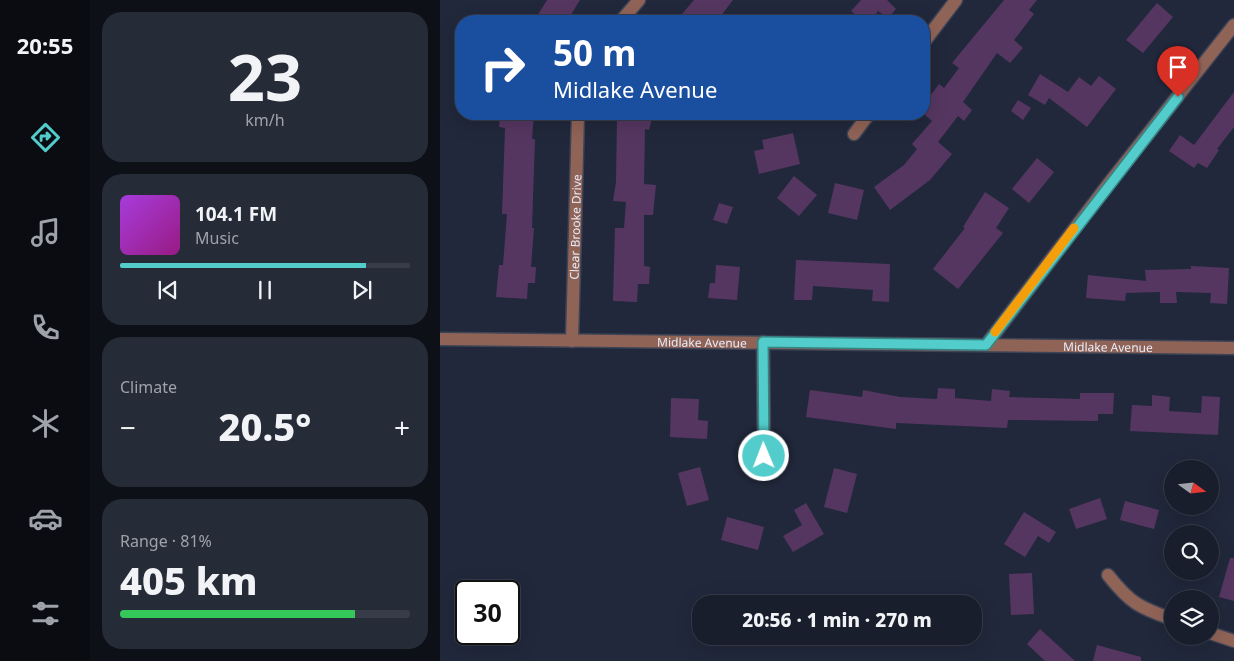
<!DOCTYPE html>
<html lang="en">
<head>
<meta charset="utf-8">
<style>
	body { margin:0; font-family:"Noto Sans",sans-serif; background:#262b38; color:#f1f3f6; height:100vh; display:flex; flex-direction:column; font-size:19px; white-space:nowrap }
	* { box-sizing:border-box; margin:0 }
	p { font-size:16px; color:#9fa2a9 }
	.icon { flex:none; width:28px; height:28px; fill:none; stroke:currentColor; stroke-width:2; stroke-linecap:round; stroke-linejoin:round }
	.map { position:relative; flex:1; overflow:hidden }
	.side { display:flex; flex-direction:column; gap:12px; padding:12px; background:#0e1018; width:350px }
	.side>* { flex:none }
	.hud { position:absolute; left:15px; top:15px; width:475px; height:105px; border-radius:20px; box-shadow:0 5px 20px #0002,0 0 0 1px #373c48; background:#1a4fa0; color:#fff; overflow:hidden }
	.needle { width:32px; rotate:105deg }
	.controls { position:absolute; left:724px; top:460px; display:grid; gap:10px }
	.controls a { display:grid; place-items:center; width:55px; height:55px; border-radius:50%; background:#191e2c; box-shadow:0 5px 20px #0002,0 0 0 1px #373c48; font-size:25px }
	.speed { position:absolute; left:15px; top:580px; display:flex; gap:10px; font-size:25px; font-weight:700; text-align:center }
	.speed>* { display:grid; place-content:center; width:65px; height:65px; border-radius:50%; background:#191e2c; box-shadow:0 5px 20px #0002,0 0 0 1px #373c48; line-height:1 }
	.speed .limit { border:2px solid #111; border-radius:8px; background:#fff; color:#111 }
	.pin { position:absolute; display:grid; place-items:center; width:42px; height:42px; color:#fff; margin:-51px -21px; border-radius:50% 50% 50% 0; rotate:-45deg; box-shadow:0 0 5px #0007 }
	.pin .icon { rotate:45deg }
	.me { position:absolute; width:55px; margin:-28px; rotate:359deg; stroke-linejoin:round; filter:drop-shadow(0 0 4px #0008) }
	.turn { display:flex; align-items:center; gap:18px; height:105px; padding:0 15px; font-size:22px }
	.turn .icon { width:65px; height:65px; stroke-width:2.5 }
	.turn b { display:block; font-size:35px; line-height:42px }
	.big { font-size:38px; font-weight:800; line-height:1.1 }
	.side .card { flex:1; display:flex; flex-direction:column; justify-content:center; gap:8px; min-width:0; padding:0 18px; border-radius:20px; background:#262b38 }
	.side .dial { align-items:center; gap:0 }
	.dial b { font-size:65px; line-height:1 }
	.song { display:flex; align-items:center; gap:15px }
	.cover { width:60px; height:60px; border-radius:8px; background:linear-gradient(135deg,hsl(280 70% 55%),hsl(310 70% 35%)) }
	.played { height:5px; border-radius:2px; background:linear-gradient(90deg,#52cdcc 85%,#373c48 85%) }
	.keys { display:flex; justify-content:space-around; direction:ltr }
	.heat { display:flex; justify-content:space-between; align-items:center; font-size:28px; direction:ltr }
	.charge { height:8px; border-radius:4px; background:linear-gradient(90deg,#34c759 81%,#373c48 0) }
	.trip { position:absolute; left:252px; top:595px; width:290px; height:50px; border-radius:20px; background:#191e2c; box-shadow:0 5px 20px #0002,0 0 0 1px #373c48; font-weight:800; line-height:50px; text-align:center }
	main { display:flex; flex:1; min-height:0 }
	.tab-bar { display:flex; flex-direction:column; width:90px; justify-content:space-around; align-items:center; background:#0a0c12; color:#9fa2a9 }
	.tab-bar .icon { width:35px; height:35px }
	.tab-bar .selected { color:#52cdcc }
	.tab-bar b { font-size:22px; color:#f1f3f6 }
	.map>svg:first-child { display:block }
	.building { fill:#553660 }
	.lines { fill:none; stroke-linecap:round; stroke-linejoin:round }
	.minor-casing { stroke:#3d4456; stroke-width:15 }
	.minor { stroke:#906357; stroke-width:12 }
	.route-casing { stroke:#358585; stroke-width:12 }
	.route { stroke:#52cdcc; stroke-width:9 }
	.slow { stroke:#f59e0b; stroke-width:9 }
	.labels { text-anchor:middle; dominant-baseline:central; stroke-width:5; stroke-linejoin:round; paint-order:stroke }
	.street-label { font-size:12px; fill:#e8edfa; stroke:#21283b }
</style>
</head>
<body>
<main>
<nav class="tab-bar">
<b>20:55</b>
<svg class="icon selected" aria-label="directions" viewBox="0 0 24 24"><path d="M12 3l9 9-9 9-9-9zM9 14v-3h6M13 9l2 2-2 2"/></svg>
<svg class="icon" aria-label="music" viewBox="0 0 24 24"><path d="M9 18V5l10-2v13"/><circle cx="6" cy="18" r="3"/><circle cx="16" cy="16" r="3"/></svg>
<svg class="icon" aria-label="phone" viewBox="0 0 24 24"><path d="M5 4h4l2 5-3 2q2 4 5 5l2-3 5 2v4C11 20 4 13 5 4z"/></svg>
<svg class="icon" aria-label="climate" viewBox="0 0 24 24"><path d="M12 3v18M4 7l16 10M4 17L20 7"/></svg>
<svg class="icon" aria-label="car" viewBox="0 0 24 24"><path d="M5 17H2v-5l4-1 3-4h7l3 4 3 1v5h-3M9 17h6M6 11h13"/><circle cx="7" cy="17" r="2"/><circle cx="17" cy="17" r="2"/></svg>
<svg class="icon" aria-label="filters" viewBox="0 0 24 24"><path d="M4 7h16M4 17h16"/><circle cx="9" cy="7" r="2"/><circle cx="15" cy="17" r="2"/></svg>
</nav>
<section class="side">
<div class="card dial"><b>23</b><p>km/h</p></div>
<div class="card">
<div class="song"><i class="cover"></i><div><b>104.1 FM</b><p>Music</p></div></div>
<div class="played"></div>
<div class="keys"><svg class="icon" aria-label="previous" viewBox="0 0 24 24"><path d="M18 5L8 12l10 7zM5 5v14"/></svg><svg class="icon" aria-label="pause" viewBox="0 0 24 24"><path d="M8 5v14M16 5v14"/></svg><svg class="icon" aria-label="next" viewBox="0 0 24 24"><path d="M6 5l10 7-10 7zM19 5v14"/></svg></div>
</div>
<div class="card"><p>Climate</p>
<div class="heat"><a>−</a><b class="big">20.5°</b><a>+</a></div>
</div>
<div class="card"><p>Range · 81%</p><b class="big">405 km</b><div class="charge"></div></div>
</section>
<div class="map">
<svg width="794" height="661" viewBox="0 0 794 661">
	<rect width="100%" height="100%" fill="#21283b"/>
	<!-- building -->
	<path class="building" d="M 107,0 L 140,0 L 127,21 L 94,21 Z
		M 254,0 L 293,0 L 277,21 L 236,21 Z
		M 421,0 L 447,0 L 456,9 L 448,18 L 438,11 L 431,21 L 423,21 L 411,11 Z
		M 564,0 L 597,0 L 589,10 L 594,14 L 574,40 L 583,48 L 570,63 L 557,53 L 523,102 L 532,110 L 524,121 L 518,116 L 498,142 L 512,154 L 490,180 L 450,210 L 434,187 L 464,165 L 477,149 L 472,144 L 492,121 L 484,114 L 484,104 L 499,84 L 504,88 L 519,68 L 512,63 Z
		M 717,3 L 733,17 L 703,53 L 686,40 Z
		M 600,74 L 628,92 L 639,77 L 651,86 L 659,76 L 676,89 L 647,127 L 609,98 L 605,105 L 588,95 Z
		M 794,92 L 794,127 L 777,149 L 779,150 L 767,168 L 758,163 L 754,168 L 729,151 L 740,135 L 754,145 Z
		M 578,100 L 591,108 L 583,120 L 571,111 Z
		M 60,114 L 94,114 L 92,139 L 95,139 L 92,228 L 94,228 L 91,267 L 96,267 L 95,283 L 88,283 L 87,299 L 56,297 L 59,265 L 63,265 L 67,214 L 62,214 L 65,128 L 59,127 Z
		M 177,114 L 213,114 L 209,130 L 205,129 L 204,184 L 216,185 L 213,215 L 204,215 L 204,266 L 210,267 L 209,284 L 198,284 L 197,302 L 173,301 L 175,228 L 184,228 L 186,202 L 173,201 L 176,182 Z
		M 353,133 L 360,164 L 319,174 L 314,151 L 324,149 L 322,140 Z
		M 597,158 L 614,172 L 589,203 L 572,189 Z
		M 354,176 L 377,195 L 359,216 L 337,198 Z
		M 395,183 L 424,190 L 417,220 L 388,213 Z
		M 545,192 L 569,208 L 556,228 L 563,233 L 518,289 L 493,269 L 525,228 L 523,227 Z
		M 279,203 L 293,207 L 287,224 L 273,220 Z
		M 356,260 L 450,264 L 449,302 L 432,301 L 433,290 L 373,286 L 372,300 L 354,300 Z
		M 276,265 L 300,267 L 297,300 L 268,298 L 270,283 L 275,283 Z
		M 751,266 L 789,268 L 787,304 L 770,303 L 771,293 L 736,292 L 737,303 L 720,303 L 720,292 L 686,293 L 685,301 L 646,298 L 648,275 L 706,281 L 705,270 L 751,269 Z
		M 498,388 L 515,389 L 515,398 L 551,401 L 552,389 L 570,391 L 569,397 L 640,399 L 640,393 L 674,393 L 673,414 L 658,414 L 658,421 L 568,420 L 567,428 L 456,423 L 456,429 L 366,417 L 370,390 L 422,397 L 423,390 L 460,397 L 497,399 Z
		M 712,395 L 730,397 L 729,411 L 761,413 L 762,396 L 780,397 L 778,435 L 690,431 L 692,405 L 712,406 Z
		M 231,398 L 259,399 L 258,420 L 268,421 L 267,439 L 230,437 Z
		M 260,467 L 269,500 L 247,506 L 238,473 Z
		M 394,468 L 417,474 L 407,513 L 384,507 Z
		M 660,498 L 667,519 L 636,529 L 629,509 Z
		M 685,501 L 719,510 L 714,529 L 680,520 Z
		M 366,503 L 384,534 L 353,552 L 343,536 L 362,525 L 354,510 Z
		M 584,512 L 616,532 L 609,543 L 598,536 L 585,557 L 564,544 Z
		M 287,517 L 324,527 L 318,550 L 281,540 Z
		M 790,558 L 794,558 L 794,601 L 779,597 Z
		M 592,573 L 594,614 L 571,615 L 569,574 Z
		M 600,629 L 635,661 L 605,661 L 587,644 Z
		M 657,645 L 701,657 L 701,661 L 653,661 Z"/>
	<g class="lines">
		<defs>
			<g id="minor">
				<path d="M 181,21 L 199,0"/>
				<path d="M 484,42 L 516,0"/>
				<path d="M 414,134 L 429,114"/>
				<path id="s1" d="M 0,339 L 794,348"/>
				<path id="s2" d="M 132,341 L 138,114"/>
				<path d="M 323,342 L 324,456"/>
				<path d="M 546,345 L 670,182 L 794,25"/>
				<path d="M 668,575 C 690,603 700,608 732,619"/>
				<path d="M 770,633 L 794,641"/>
			</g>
		</defs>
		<!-- minor casing -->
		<use href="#minor" class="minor-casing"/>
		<!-- minor -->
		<use href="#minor" class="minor"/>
	</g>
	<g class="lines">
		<defs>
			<path id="route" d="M 324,456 L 323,342 L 546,345 L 738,97"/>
		</defs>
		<!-- route casing -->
		<use href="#route" class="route-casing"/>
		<!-- route -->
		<use href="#route" class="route"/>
		<!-- slow -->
		<path class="slow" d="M 555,332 L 634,228"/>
	</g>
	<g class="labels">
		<!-- street labels -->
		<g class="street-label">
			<text stroke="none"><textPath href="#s2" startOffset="114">Clear Brooke Drive</textPath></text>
			<text stroke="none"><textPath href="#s1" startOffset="262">Midlake Avenue</textPath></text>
			<text stroke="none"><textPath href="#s1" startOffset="668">Midlake Avenue</textPath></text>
		</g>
	</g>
</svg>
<div class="controls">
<a><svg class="needle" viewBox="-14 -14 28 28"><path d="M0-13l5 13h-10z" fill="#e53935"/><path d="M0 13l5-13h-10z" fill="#9fa2a9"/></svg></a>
<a><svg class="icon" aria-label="search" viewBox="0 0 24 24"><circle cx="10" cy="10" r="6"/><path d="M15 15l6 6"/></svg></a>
<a><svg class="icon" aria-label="layers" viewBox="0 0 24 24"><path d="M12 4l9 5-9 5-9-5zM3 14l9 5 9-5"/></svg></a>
</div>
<div class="speed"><div class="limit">30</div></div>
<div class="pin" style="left:738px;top:97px;background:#d93025"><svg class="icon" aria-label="arrive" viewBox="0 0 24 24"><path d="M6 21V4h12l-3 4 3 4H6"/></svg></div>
<svg class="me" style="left:324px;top:456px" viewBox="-20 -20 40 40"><circle r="17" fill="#52cdcc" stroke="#fff" stroke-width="3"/><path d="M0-11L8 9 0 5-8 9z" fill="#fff"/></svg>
<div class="trip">20:56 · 1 min · 270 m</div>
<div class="hud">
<div class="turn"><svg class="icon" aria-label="right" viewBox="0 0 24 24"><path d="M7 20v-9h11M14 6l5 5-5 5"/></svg><div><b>50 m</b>Midlake Avenue</div></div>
</div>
</div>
</main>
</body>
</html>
